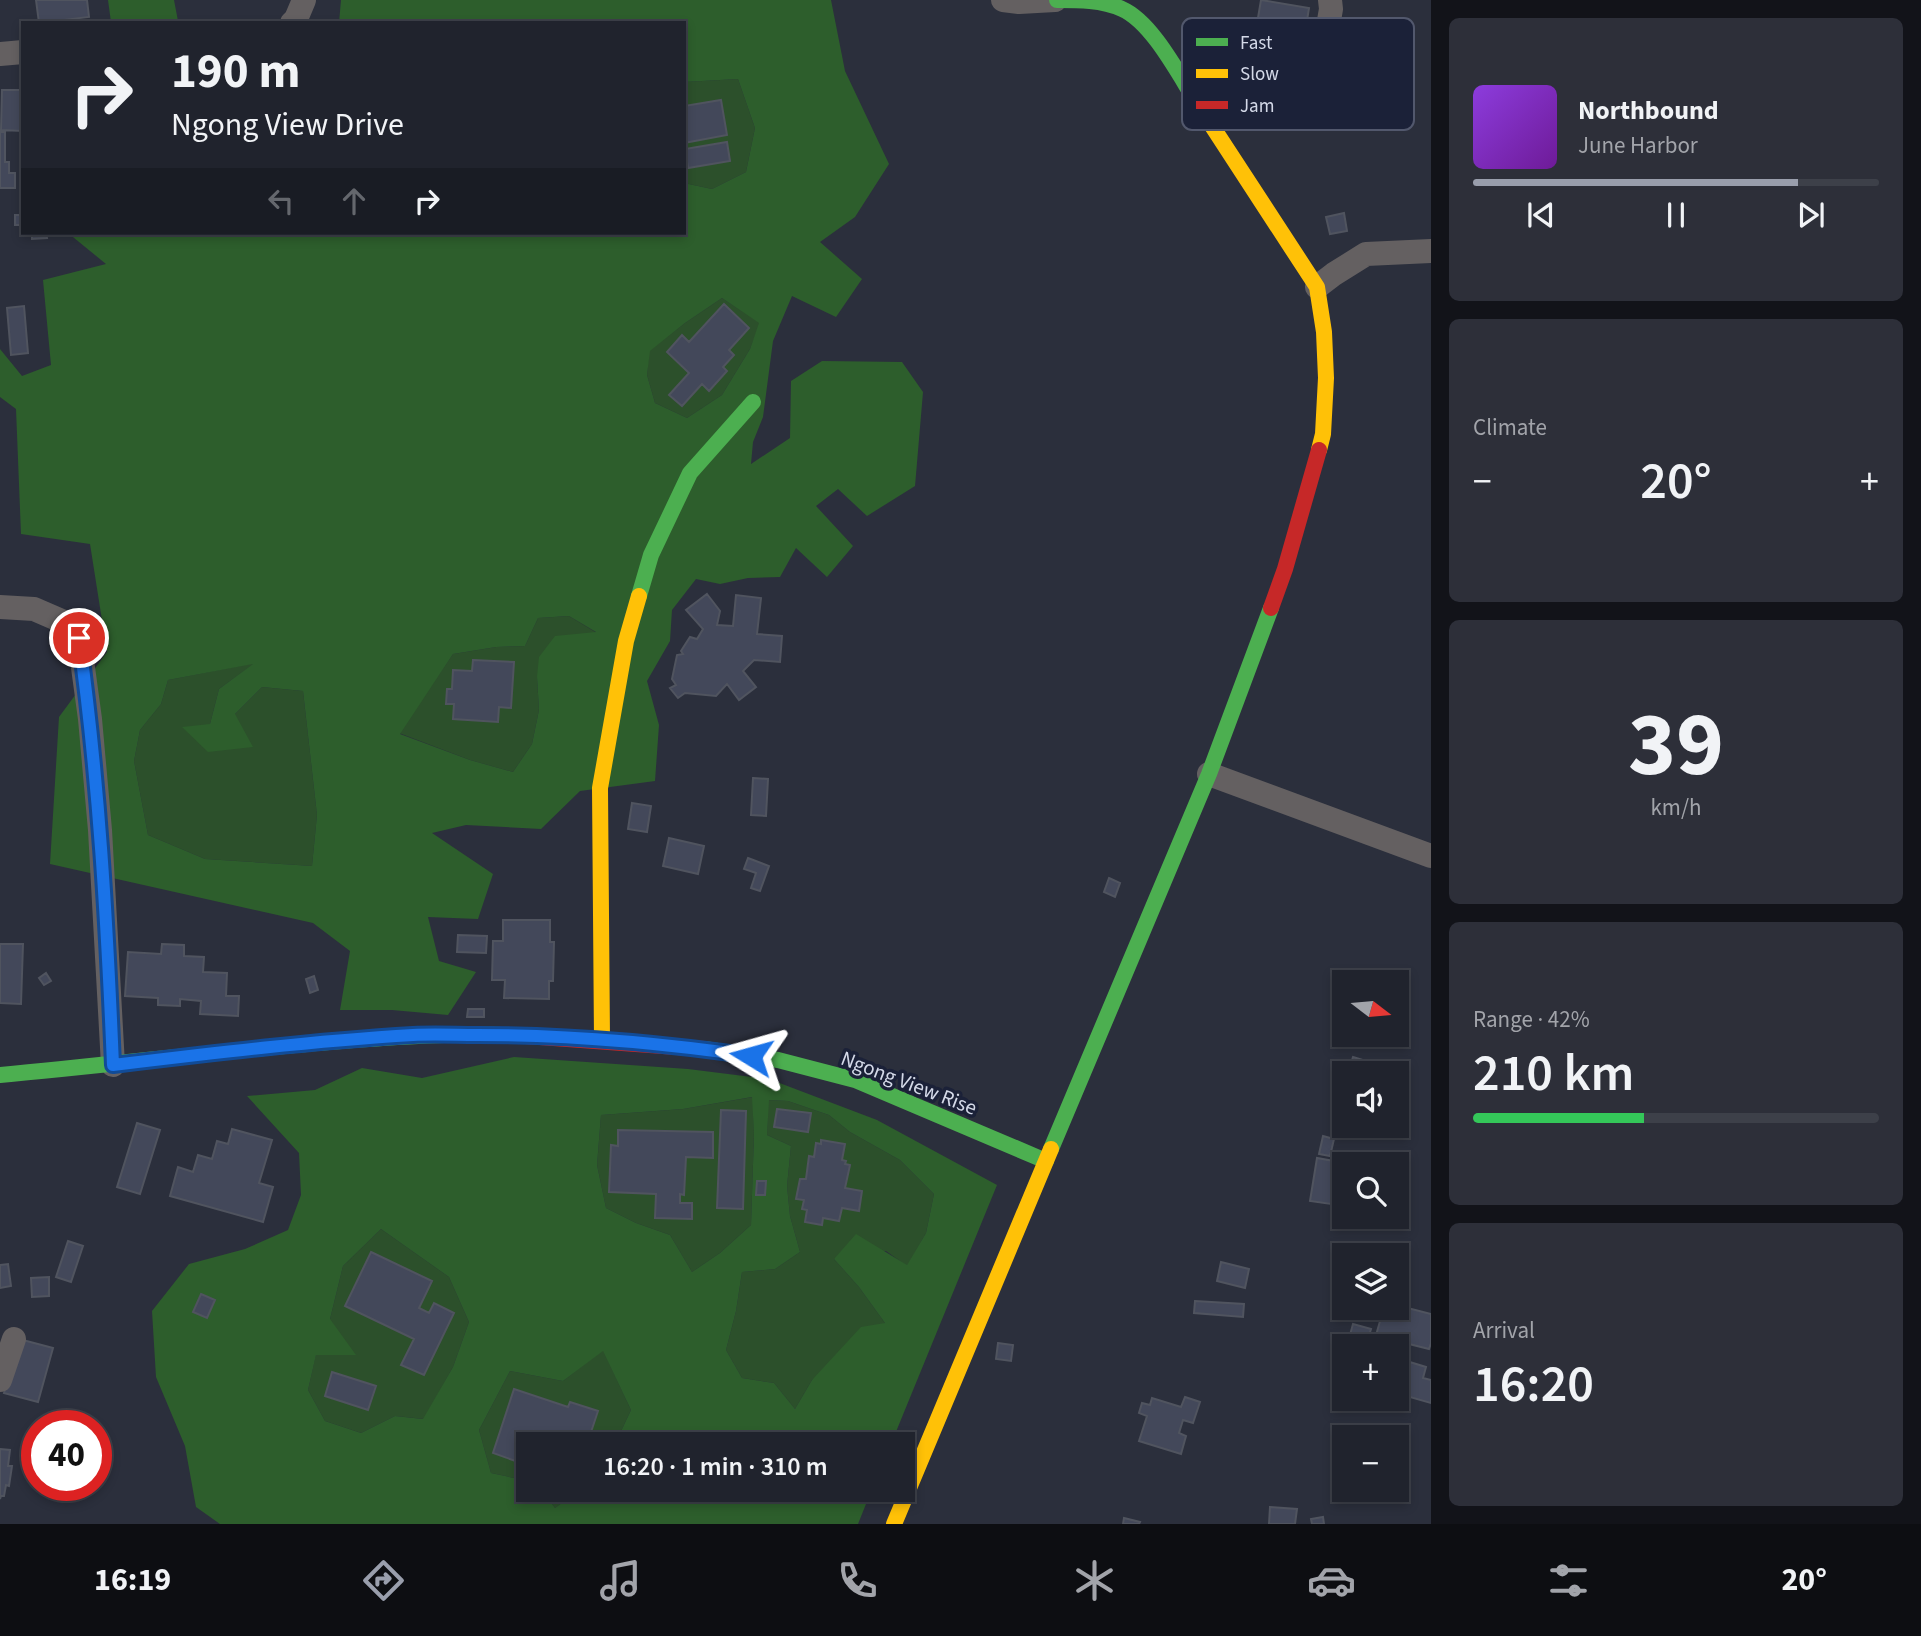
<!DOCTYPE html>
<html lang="en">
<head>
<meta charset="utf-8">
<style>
	body { margin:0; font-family:"Source Sans 3",sans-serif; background:#2d2f39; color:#f1f3f6; height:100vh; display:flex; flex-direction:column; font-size:26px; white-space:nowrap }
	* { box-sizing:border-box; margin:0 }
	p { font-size:23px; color:#a2a4aa }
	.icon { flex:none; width:38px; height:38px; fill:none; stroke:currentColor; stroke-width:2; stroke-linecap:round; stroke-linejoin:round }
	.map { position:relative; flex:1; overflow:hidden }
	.details { display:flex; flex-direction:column; gap:18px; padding:18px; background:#121319; width:490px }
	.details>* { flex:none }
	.banner { position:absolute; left:21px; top:21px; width:665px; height:214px; border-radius:0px; box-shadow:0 4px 10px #0003,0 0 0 2px #3d4049; background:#20232d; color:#f1f3f6; overflow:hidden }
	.needle { width:46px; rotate:106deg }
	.fabs { position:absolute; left:1332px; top:970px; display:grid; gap:14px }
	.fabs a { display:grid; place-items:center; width:77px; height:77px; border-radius:0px; background:#20232d; box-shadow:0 4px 10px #0003,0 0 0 2px #3d4049; font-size:35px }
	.speed { position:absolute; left:21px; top:1410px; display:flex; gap:14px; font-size:35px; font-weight:700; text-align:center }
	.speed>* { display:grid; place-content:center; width:91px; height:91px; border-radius:50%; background:#20232d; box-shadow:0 4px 10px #0003,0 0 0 2px #3d4049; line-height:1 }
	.speed .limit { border:10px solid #d22; background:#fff; color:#111 }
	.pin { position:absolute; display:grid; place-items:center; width:60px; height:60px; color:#fff; margin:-30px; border:4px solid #fff; border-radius:50%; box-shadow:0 2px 7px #0007 }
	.me { position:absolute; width:77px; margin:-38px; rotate:278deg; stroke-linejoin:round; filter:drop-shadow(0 0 5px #0008) }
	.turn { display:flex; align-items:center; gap:24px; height:147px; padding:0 35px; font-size:32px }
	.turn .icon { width:91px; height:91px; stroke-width:2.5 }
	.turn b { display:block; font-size:49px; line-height:60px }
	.lanes { display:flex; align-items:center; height:66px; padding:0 35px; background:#0003; justify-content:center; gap:35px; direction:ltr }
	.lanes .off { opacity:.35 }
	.big { font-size:52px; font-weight:600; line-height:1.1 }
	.details .widget { flex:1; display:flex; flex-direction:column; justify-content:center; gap:10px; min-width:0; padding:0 24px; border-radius:10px; background:#2d2f39 }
	.details .dial { align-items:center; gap:0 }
	.dial b { font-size:91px; line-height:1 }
	.song { display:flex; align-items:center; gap:21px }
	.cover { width:84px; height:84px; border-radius:10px; background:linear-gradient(135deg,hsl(270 70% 55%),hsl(280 70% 35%)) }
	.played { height:7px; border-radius:4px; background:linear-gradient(90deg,#999eac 80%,#3d4049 80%) }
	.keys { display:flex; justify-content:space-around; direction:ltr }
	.heat { display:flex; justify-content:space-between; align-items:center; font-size:38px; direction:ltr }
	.charge { height:10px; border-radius:5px; background:linear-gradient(90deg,#34c759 42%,#3d4049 0) }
	.trip { position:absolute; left:516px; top:1432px; width:399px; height:70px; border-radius:0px; background:#20232d; box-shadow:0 4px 10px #0003,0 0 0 2px #3d4049; font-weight:600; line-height:70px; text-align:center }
	.tab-bar { display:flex; height:112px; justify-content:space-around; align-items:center; background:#0d0e12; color:#a2a4aa }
	.tab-bar .icon { width:49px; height:49px }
	.tab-bar .current { color:#999eac }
	.tab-bar b { font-size:32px; color:#f1f3f6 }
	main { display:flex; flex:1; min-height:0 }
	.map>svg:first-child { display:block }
	.green { fill:#2c502b }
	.forest { fill:#2d5e2c; fill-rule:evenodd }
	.building { fill:#43485a; stroke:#50545f; stroke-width:2 }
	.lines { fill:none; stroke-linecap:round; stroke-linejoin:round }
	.street { stroke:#646061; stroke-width:24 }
	.fast { stroke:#4caf50; stroke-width:16 }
	.slow { stroke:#ffc107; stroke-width:16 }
	.jam { stroke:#c62828; stroke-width:16 }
	.route-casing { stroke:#114b97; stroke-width:18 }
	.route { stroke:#1a73e8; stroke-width:12 }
	.labels { text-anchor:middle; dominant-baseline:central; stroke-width:7; stroke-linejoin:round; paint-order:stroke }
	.street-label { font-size:21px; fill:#d4d9e8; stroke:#1b2138 }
	.key { fill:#1b2138; stroke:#52586d; stroke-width:2 }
	.key-label { font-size:19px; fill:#d4d9e8 }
</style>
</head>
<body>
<main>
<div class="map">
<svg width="1431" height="1524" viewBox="0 0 1431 1524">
	<rect width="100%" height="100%" fill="#2b2f3c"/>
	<!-- green -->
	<path class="green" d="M 738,79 L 755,128 L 746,172 L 712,189 L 684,183 L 684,82 Z
		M 722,298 L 760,323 L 750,349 L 722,395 L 687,418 L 655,403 L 647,375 L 649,351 L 685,323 Z
		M 569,616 L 597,633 L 537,677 L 539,710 L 532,744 L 513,772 L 470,760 L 399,733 L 453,654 L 496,647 L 525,646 L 538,618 Z
		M 255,663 L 219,689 L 210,724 L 208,752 L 235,714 L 262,687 L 303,691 L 317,815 L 312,866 L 205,859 L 148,835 L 134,761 L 140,730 L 161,704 L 168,680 Z
		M 753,1097 L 754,1134 L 751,1225 L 720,1253 L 692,1272 L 670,1235 L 636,1223 L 606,1208 L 597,1165 L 601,1115 L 683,1109 Z
		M 768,1100 L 788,1101 L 829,1115 L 850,1132 L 900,1160 L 934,1194 L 926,1233 L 907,1266 L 886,1251 L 834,1259 L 859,1287 L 885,1323 L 812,1380 L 795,1409 L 774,1383 L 742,1378 L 726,1350 L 736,1311 L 742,1272 L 775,1269 L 800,1252 L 790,1216 L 787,1186 L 791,1146 L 767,1135 Z
		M 381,1229 L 449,1277 L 469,1322 L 453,1367 L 424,1419 L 395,1416 L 361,1433 L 325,1421 L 308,1390 L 316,1354 L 330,1319 L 343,1266 Z
		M 603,1350 L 631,1410 L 615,1444 L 528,1444 L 528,1481 L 491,1473 L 479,1430 L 510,1371 L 563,1381 Z
		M 541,1489 L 581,1489 L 555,1508 Z"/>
	<!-- forest -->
	<path class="forest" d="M 108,0 L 174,0 L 178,21 L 111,22 Z
		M 341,0 L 831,0 L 845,71 L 889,164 L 855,217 L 820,242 L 862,279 L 836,317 L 792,296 L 773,341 L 763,417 L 753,442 L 751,464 L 790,438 L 791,381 L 822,361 L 902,362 L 923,392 L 915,486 L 867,516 L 838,489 L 816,506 L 853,546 L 827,577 L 796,548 L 780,577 L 748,578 L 720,584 L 696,579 L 672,610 L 670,641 L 647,681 L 659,725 L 655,781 L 580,791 L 541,829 L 466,825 L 432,833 L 493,874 L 478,919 L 428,917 L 439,961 L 476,972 L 448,1015 L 392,1010 L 340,1010 L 350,951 L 313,923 L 50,864 L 59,717 L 107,652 L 90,544 L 21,534 L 16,409 L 0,397 L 0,349 L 22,376 L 51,365 L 43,280 L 106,264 L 68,233 L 684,233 L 684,183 L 712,189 L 746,172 L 755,128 L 738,79 L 684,82 L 684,23 L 339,23 ZM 722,298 L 759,323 L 750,349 L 722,395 L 687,418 L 655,403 L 647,375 L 650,351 L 685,323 ZM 569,616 L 596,632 L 555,636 L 539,657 L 537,677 L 539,710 L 532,744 L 513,772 L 470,760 L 400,734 L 453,654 L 496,647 L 525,646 L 538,618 ZM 253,664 L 219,689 L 210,724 L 182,727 L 208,752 L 253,747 L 235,714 L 262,687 L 303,691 L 317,815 L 312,866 L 205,859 L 148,835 L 134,761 L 140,730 L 161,704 L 168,680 Z
		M 514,1057 L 688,1069 L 769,1079 L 877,1120 L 997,1185 L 891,1444 L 615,1444 L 631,1410 L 603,1351 L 563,1381 L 510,1371 L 479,1430 L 491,1473 L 528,1481 L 528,1489 L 541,1489 L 555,1508 L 581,1489 L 872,1489 L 858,1524 L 220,1524 L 196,1507 L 185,1446 L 156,1377 L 152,1311 L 189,1264 L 245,1249 L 288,1230 L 301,1195 L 299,1153 L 247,1096 L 315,1090 L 362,1068 L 422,1078 ZM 752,1097 L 754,1134 L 751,1225 L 720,1253 L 692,1272 L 670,1235 L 636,1223 L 606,1208 L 597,1165 L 601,1115 L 683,1109 ZM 769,1100 L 788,1101 L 829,1115 L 850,1132 L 900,1160 L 934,1194 L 926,1233 L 907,1265 L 856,1234 L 834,1259 L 859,1287 L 885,1323 L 861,1327 L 812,1380 L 795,1409 L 774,1383 L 742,1378 L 726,1350 L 736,1311 L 742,1272 L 775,1269 L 800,1252 L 790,1216 L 787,1186 L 791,1146 L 767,1135 ZM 381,1229 L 449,1277 L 469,1322 L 453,1367 L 423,1419 L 395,1416 L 361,1433 L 325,1421 L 308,1390 L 316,1355 L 356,1355 L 330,1319 L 343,1266 Z"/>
	<!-- building -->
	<path class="building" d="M 36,0 L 87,0 L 89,17 L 39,23 Z
		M 1261,0 L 1309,8 L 1291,119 L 1253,113 L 1258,79 L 1248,77 Z
		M 2,90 L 23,90 L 23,131 L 1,130 Z
		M 721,100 L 727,135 L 684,143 L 684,106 Z
		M 0,132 L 5,132 L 5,162 L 9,162 L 9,173 L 15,173 L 15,188 L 0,188 Z
		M 727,142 L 730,161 L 688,168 L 685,149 Z
		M 1344,213 L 1347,231 L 1330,234 L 1326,217 Z
		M 15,215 L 23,215 L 23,225 L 15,225 Z
		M 32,233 L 46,233 L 47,238 L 32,239 Z
		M 724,304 L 749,328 L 729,350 L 734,355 L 723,367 L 727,371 L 709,391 L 702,384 L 682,406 L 669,395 L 689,373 L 667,352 L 682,335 L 689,342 Z
		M 24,306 L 28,353 L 11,355 L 7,308 Z
		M 707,594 L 720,611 L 717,625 L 733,626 L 736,595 L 761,598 L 757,634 L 782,636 L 780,662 L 754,660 L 743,671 L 756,687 L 739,700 L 727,684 L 716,696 L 685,693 L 678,698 L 670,688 L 676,685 L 672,679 L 677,655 L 683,654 L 681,651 L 690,637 L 697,639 L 703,629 L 686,610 Z
		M 473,660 L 514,662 L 511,708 L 499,707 L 498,722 L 453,719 L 454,704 L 446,704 L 447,689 L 452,689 L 453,670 L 472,671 Z
		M 753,778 L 768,779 L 766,816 L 751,815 Z
		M 632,803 L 651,806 L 647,832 L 628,829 Z
		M 669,838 L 704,846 L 698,874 L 663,866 Z
		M 748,858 L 769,866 L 760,891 L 751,888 L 756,873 L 744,869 Z
		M 1109,878 L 1120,883 L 1115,897 L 1104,892 Z
		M 503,920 L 550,920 L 550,942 L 554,942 L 553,981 L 549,981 L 549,999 L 504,998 L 505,980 L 492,980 L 493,941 L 503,941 Z
		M 458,935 L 487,936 L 486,953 L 457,952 Z
		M 0,944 L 23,944 L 21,1004 L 0,1003 Z
		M 162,944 L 184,945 L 184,956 L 204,957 L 203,972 L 227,973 L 226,996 L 239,996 L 238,1016 L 200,1014 L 201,1001 L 180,999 L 180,1006 L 158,1005 L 158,998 L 125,996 L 128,952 L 161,954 Z
		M 46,973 L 51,981 L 44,985 L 39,978 Z
		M 314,976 L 318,990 L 310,993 L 306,979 Z
		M 468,1009 L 484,1009 L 484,1017 L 467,1017 Z
		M 1353,1057 L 1382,1066 L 1380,1073 L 1348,1073 Z
		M 1396,1077 L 1404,1079 L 1396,1104 Z
		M 777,1109 L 811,1113 L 808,1132 L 774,1127 Z
		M 721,1110 L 746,1111 L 743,1209 L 717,1208 Z
		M 137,1123 L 160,1130 L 140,1194 L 117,1187 Z
		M 232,1129 L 272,1140 L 259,1183 L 273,1187 L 263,1222 L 170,1196 L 178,1167 L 193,1172 L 198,1155 L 212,1159 L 217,1141 L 228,1144 Z
		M 618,1130 L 713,1132 L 713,1158 L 686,1157 L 684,1195 L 680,1194 L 680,1203 L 692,1203 L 692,1219 L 655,1218 L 656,1194 L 609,1192 L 611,1145 L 618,1146 Z
		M 1323,1136 L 1334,1139 L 1330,1156 L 1319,1154 Z
		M 821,1140 L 845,1144 L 842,1160 L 846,1161 L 845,1164 L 850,1165 L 845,1188 L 862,1191 L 859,1211 L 842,1208 L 839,1221 L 823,1218 L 822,1225 L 805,1222 L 807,1210 L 802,1209 L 804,1200 L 796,1199 L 800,1179 L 806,1179 L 809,1156 L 814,1157 L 816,1143 L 821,1144 Z
		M 1335,1155 L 1366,1160 L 1365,1164 L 1344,1164 L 1344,1198 L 1333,1196 L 1331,1204 L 1310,1201 L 1317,1158 L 1334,1161 Z
		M 757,1181 L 766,1181 L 765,1195 L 756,1195 Z
		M 68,1241 L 83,1246 L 71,1282 L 56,1277 Z
		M 371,1252 L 432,1281 L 419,1308 L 429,1313 L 434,1303 L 454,1313 L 424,1375 L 401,1365 L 414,1339 L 345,1306 Z
		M 1221,1262 L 1249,1269 L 1245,1288 L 1217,1281 Z
		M 8,1264 L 11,1286 L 0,1288 L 0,1265 Z
		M 49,1277 L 49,1296 L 32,1297 L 31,1278 Z
		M 201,1294 L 215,1300 L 207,1318 L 193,1312 Z
		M 1195,1301 L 1244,1304 L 1243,1317 L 1194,1313 Z
		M 1396,1305 L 1431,1314 L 1431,1343 L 1429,1349 L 1405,1343 L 1400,1359 L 1426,1367 L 1423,1378 L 1431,1380 L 1431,1403 L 1396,1393 L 1396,1346 L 1373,1346 L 1384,1307 L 1396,1307 Z
		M 1353,1324 L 1371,1329 L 1366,1346 L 1347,1346 Z
		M 19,1339 L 53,1348 L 38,1402 L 4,1393 Z
		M 998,1343 L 1013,1345 L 1011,1361 L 996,1359 Z
		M 332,1372 L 376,1386 L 368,1410 L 325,1396 Z
		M 514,1389 L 568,1407 L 570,1402 L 598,1411 L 587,1444 L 556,1444 L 558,1439 L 534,1431 L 530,1444 L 528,1444 L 524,1464 L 493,1453 Z
		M 1185,1397 L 1200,1402 L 1193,1423 L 1183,1420 L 1179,1433 L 1186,1436 L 1181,1454 L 1139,1441 L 1147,1416 L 1139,1413 L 1142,1403 L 1150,1405 L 1152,1398 L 1181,1407 Z
		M 0,1449 L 10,1450 L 8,1466 L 12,1466 L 9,1486 L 6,1485 L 4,1496 L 1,1496 L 0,1499 Z
		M 1270,1507 L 1297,1509 L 1295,1524 L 1269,1524 Z
		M 1323,1517 L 1324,1524 L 1312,1524 L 1311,1519 Z
		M 1124,1518 L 1140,1522 L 1139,1524 L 1123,1524 Z"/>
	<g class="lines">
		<!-- street -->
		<path class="street" d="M 1003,0 L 1019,2 L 1055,0
			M 292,23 L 296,19 L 304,0
			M 0,54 L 23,52
			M 1323,55 L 1331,9 L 1330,0
			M 1317,287 L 1334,274 L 1366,254 L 1431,251
			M 0,607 L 34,609 L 64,622 L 79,638 L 90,719 L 100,830 L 113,1065
			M 1209,774 L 1431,856
			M 0,1380 L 14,1339"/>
		<!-- fast -->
		<path class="fast" d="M 1057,0 C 1078,0 1102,0 1122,9 C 1152,22 1179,75 1197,103
			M 639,596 L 651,555 L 690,473 L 753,402
			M 704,1049 L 778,1060 L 855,1080 L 1046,1161
			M 0,1075 C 110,1065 219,1051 329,1042 C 394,1037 460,1032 526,1036
			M 1051,1149 L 1209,774 L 1271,608"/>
		<!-- slow -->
		<path class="slow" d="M 1197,103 L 1317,287 L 1324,332 L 1326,378 L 1323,434 L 1319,450
			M 602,1040 L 600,788 L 626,641 L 639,596
			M 894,1524 L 1051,1149"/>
		<!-- jam -->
		<path class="jam" d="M 1271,608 L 1285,569 L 1319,450
			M 526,1036 L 704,1049"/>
	</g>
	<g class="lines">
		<defs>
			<path id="route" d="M 79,638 C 99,780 107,922 113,1065 C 213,1053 313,1041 413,1035 C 434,1034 456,1035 477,1035 C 569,1035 661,1043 751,1056"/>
		</defs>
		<!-- route casing -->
		<use href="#route" class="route-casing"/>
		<!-- route -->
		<use href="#route" class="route"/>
	</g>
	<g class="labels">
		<!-- street labels -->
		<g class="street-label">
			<text transform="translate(909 1083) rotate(21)">Ngong View Rise</text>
		</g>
	</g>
	<!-- legend -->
	<rect x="1182" y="18" width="232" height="112" rx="10" class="key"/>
	<rect x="1196" y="38" width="32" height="8" fill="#4caf50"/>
	<rect x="1196" y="69" width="32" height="9" fill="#ffc107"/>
	<rect x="1196" y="101" width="32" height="8" fill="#c62828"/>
	<g class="key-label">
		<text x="1240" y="49">Fast</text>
		<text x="1240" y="80">Slow</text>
		<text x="1240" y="112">Jam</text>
	</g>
</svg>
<div class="fabs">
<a><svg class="needle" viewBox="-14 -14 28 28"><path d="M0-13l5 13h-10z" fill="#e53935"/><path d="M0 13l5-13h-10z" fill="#a2a4aa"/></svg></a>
<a><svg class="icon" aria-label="sound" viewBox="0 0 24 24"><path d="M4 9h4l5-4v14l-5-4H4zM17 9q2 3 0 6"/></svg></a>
<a><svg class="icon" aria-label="search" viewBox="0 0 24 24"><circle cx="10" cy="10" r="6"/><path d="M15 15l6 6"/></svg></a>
<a><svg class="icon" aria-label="layers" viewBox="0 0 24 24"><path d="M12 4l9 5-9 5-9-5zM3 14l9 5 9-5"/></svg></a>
<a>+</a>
<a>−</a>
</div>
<div class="speed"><div class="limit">40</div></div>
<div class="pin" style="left:79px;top:638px;background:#d93025"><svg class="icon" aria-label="arrive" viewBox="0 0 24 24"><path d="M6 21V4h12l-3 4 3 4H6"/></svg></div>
<svg class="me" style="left:751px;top:1056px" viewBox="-20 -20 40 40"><path d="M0-17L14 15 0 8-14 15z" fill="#1a73e8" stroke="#fff" stroke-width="4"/></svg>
<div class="trip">16:20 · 1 min · 310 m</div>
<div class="banner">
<div class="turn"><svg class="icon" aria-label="right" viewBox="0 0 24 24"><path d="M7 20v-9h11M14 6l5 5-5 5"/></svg><div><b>190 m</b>Ngong View Drive</div></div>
<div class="lanes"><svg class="icon off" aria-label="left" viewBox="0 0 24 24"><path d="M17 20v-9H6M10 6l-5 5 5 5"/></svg><svg class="icon off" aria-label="ahead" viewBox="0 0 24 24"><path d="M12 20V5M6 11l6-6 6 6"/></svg><svg class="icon" aria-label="right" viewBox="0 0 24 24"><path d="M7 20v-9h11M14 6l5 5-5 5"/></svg></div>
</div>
</div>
<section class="details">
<div class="widget">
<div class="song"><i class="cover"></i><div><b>Northbound</b><p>June Harbor</p></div></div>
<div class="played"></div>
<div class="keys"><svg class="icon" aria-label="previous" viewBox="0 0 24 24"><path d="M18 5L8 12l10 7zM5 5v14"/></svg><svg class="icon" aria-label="pause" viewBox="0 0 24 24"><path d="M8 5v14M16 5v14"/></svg><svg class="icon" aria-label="next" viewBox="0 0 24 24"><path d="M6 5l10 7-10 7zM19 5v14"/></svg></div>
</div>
<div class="widget"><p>Climate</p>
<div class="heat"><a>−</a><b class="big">20°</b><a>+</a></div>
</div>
<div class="widget dial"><b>39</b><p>km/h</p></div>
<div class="widget"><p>Range · 42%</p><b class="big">210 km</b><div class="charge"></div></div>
<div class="widget"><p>Arrival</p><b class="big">16:20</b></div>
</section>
</main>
<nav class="tab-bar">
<b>16:19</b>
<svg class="icon current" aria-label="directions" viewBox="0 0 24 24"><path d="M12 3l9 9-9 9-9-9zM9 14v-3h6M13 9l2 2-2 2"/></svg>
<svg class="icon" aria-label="music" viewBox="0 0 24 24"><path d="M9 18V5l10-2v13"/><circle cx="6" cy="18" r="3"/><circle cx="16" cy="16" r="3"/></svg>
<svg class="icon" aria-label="phone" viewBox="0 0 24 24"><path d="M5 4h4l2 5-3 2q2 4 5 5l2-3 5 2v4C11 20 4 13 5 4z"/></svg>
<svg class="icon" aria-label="climate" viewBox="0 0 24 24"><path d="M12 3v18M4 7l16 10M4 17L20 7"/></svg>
<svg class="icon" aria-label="car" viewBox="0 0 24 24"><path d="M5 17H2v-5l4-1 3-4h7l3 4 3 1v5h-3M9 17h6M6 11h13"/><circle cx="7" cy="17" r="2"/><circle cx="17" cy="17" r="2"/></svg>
<svg class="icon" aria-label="filters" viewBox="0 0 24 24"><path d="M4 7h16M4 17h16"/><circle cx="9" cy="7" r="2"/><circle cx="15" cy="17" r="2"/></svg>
<b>20°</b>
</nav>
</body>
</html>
